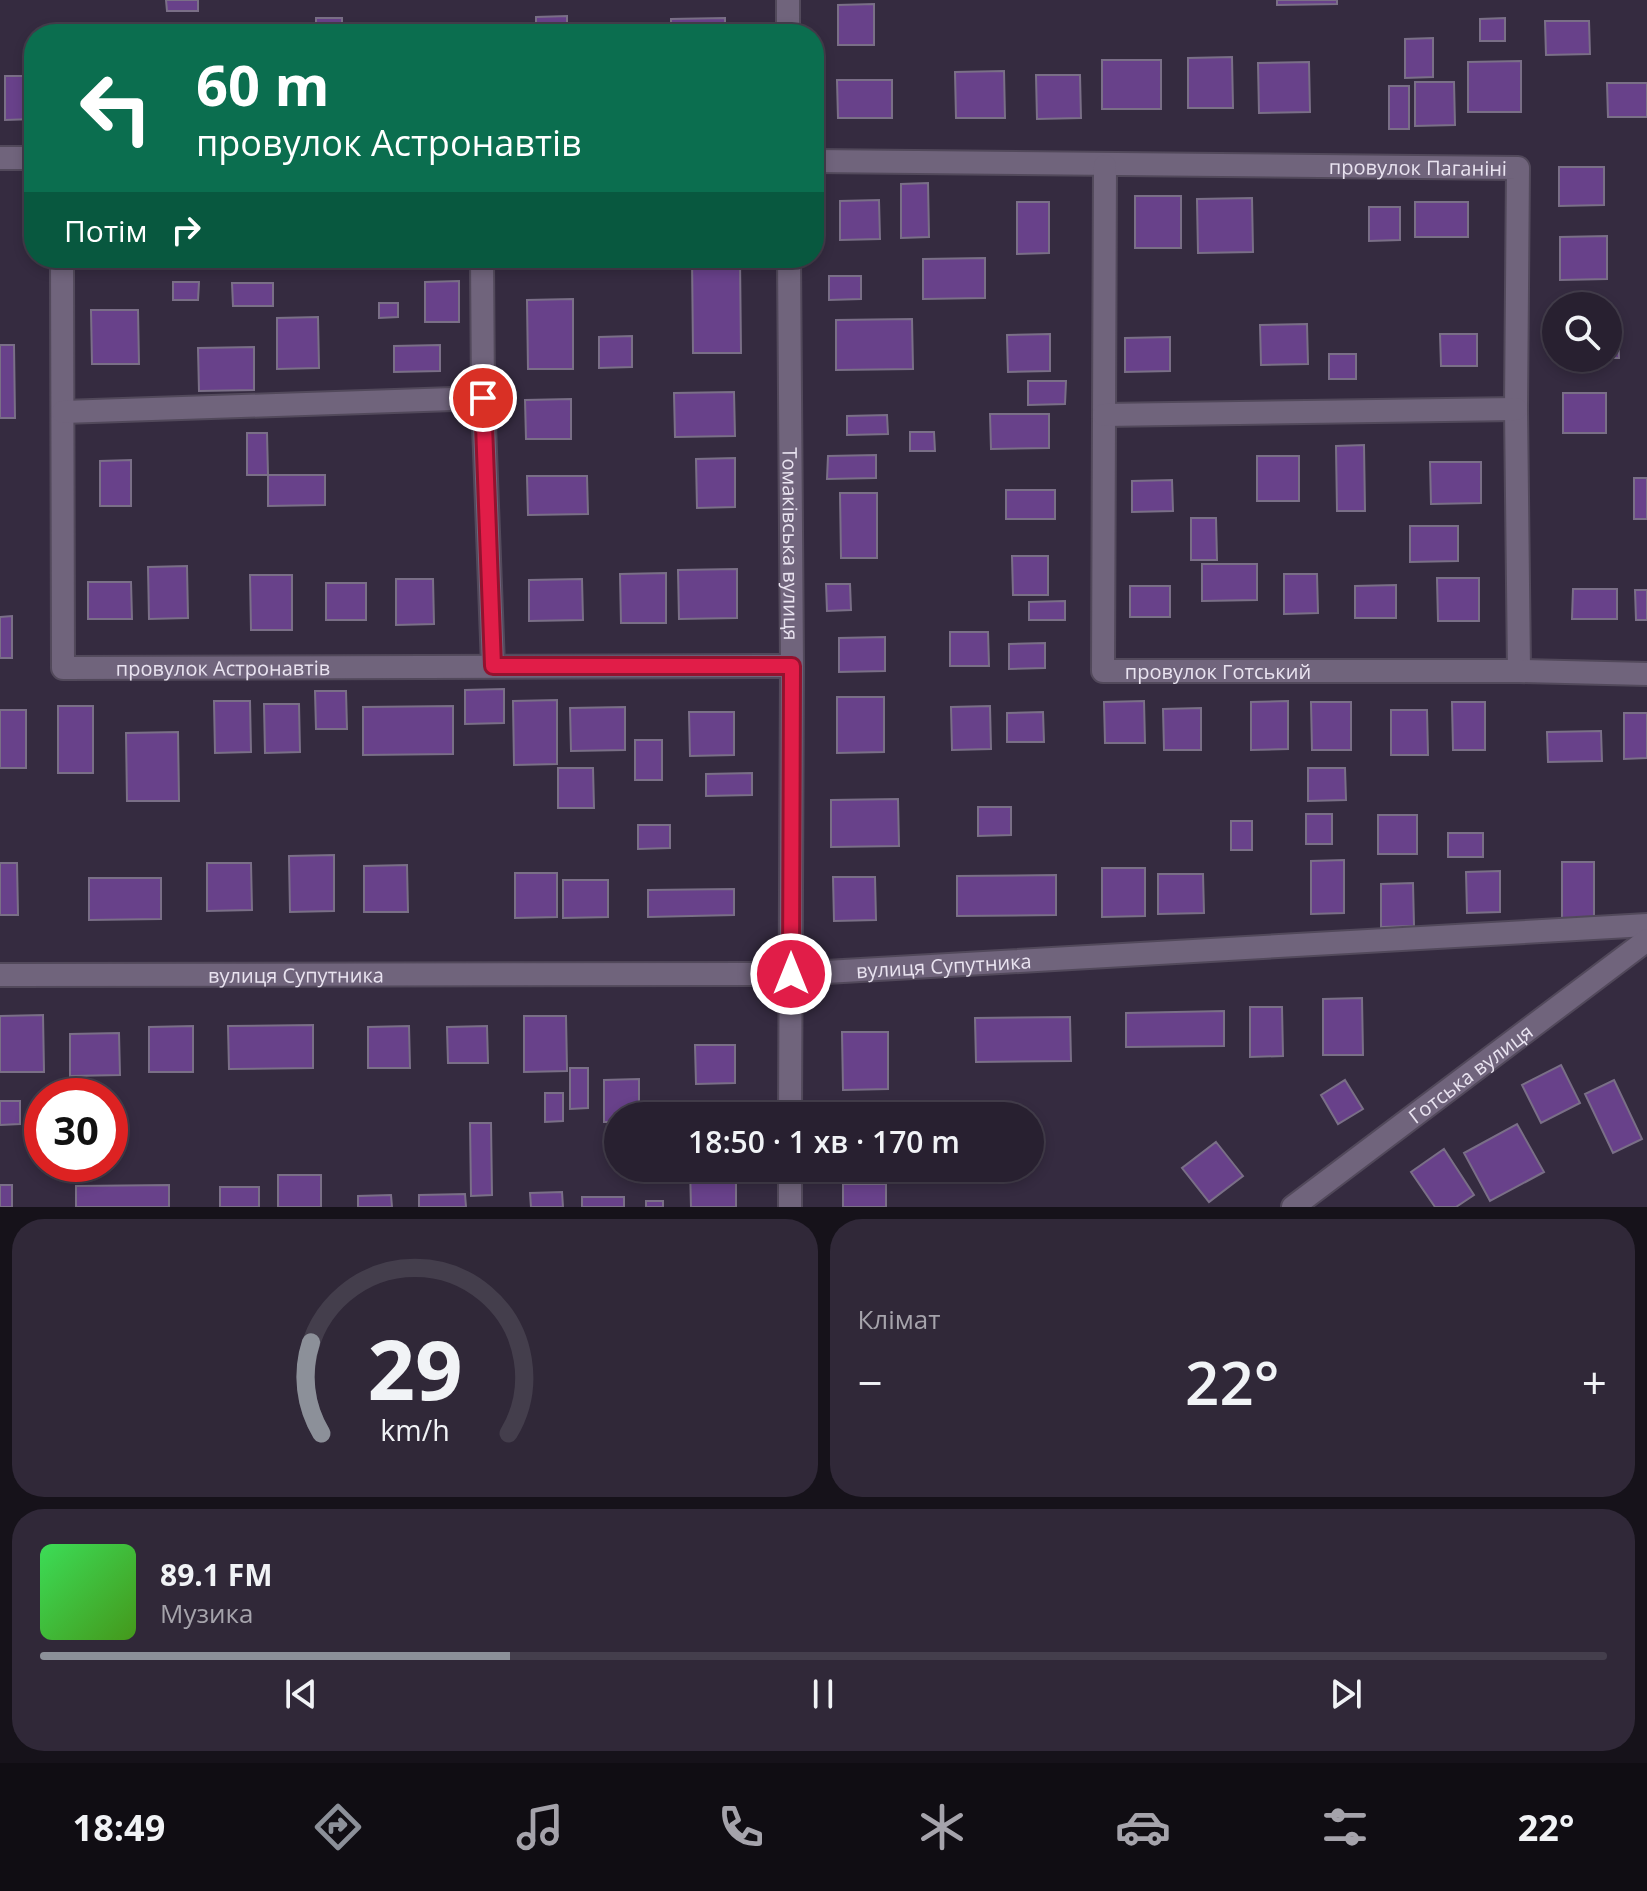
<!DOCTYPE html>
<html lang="uk">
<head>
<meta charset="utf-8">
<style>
	body { margin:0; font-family:"Open Sans",sans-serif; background:#302838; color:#f1f3f6; height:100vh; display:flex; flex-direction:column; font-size:30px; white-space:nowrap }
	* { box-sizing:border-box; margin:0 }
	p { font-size:26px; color:#a5a3ab }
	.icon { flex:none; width:44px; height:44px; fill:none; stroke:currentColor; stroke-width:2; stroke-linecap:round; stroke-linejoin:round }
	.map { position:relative; height:1207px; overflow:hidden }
	.panel { display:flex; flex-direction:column; gap:12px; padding:12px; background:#16121a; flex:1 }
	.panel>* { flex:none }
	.banner { position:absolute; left:24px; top:24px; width:800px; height:244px; border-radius:32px; box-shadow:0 4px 12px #0003,0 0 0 2px #443e4c; background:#0b6e4f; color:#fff; overflow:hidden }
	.fabs { position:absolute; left:1542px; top:292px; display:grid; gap:16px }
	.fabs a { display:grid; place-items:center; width:80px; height:80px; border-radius:50%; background:#282030; box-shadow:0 4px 12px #0003,0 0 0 2px #443e4c; font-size:40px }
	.speed { position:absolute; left:24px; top:1078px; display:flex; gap:16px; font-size:40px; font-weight:700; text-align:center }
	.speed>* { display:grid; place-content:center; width:104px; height:104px; border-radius:50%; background:#282030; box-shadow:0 4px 12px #0003,0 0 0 2px #443e4c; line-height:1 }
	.speed .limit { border:12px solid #d22; background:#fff; color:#111 }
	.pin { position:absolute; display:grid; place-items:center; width:68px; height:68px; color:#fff; margin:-34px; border:4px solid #fff; border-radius:50%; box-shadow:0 2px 8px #0007 }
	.me { position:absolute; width:88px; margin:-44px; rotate:0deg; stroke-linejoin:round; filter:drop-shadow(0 0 6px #0008) }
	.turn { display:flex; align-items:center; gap:28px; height:168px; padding:0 40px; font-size:36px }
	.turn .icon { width:104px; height:104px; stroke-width:2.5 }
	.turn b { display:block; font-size:56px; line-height:68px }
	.then { display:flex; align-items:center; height:76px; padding:0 40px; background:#0003; gap:16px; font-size:30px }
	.big { font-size:60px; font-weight:600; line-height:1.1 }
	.panel .card { flex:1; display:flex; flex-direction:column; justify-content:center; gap:12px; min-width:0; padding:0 28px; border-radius:32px; background:#302838 }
	.panel .dial { align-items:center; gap:0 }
	.dial svg { height:208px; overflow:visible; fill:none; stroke:#443e4c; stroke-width:7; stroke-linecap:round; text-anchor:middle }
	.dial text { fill:#f1f3f6; stroke:none }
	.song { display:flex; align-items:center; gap:24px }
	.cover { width:96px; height:96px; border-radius:12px; background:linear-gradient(135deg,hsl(130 70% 55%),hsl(100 70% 35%)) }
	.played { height:8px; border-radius:4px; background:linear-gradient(90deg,#8c9099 30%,#443e4c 30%) }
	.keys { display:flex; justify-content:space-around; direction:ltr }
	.heat { display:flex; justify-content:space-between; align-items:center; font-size:44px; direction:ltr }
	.panel .tiles { flex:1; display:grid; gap:12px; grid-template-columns:1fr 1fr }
	.card:last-child { grid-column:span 2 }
	.trip { position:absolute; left:604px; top:1102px; width:440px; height:80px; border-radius:40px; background:#282030; box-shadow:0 4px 12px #0003,0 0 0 2px #443e4c; font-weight:600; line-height:80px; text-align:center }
	.menu { display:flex; height:128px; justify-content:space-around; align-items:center; background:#100d13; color:#a5a3ab }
	.menu .icon { width:56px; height:56px }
	.menu .current { color:#8c9099 }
	.menu b { font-size:36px; color:#f1f3f6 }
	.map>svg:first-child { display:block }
	.building { fill:#68418a; stroke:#7a6f87; stroke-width:2 }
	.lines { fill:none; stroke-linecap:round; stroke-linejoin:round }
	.minor-casing { stroke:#52495b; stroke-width:26 }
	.minor { stroke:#70647c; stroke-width:22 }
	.route-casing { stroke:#92132f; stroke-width:20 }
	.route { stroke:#e11d48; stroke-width:14 }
	.labels { text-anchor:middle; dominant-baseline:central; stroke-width:6; stroke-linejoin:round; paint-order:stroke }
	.street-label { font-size:20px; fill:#e9e3f0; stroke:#1b1620 }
</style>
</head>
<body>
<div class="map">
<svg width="1647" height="1207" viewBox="0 0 1647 1207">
	<rect width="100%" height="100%" fill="#352b40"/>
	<!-- building -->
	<path class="building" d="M 166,0 L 198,0 L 198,11 L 167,11 Z
		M 1277,0 L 1337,0 L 1337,4 L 1277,5 Z
		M 874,4 L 874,45 L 838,45 L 838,5 Z
		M 567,16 L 567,34 L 536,34 L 536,17 Z
		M 316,18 L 342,18 L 342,34 L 316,34 Z
		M 725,18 L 725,34 L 671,34 L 671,19 Z
		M 1505,18 L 1505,41 L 1480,41 L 1480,19 Z
		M 1545,21 L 1589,21 L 1590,54 L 1546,55 Z
		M 1433,38 L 1433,77 L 1405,78 L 1405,39 Z
		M 1232,57 L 1233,108 L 1188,108 L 1188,58 Z
		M 1102,60 L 1161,60 L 1161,109 L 1102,109 Z
		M 1521,61 L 1521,112 L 1468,112 L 1468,62 Z
		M 1309,62 L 1310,112 L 1259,113 L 1258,63 Z
		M 1004,71 L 1005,118 L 956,118 L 955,72 Z
		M 1036,75 L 1080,75 L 1081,118 L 1037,119 Z
		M 5,76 L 34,76 L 34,119 L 5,120 Z
		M 837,80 L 892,80 L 892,118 L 838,118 Z
		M 1415,82 L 1454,82 L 1455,125 L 1415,126 Z
		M 1607,83 L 1647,83 L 1647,117 L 1608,117 Z
		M 1389,86 L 1409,86 L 1409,129 L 1389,129 Z
		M 1559,167 L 1604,167 L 1604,205 L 1559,206 Z
		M 928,183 L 929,237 L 901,238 L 901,184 Z
		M 1135,196 L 1181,196 L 1181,248 L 1135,248 Z
		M 1252,198 L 1253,252 L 1198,253 L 1197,199 Z
		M 879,200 L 880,239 L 840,240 L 840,201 Z
		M 1017,202 L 1049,202 L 1049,253 L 1017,254 Z
		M 1415,202 L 1468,202 L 1468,237 L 1415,237 Z
		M 1369,207 L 1400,207 L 1400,240 L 1369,241 Z
		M 1607,236 L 1607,279 L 1560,280 L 1560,237 Z
		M 525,258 L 586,258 L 586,267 L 525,268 Z
		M 692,258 L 740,258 L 741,353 L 693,353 Z
		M 985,258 L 985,298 L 923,299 L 923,259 Z
		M 829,276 L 861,276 L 861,299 L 829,300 Z
		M 459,281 L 459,322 L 425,322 L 425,282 Z
		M 173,282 L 199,282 L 198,300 L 173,300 Z
		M 232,283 L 273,283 L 273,306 L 233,306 Z
		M 573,299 L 573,369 L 528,369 L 527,300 Z
		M 379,303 L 398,303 L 398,317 L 379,318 Z
		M 91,310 L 138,310 L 139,364 L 92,364 Z
		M 318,317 L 319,368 L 277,369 L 277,318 Z
		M 912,319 L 913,369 L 836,370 L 836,320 Z
		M 1307,324 L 1308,364 L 1261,365 L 1260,325 Z
		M 1608,328 L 1618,328 L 1619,358 L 1608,358 Z
		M 1050,334 L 1050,371 L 1008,372 L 1007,335 Z
		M 1440,334 L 1477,334 L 1477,366 L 1441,366 Z
		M 632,336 L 632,367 L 599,368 L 599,337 Z
		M 1170,337 L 1170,371 L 1125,372 L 1125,338 Z
		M 0,345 L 14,345 L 15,418 L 0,418 Z
		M 440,345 L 440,371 L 394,372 L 394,346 Z
		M 254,347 L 254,390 L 199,391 L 198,348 Z
		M 1329,354 L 1356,354 L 1356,379 L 1329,379 Z
		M 1028,381 L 1066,381 L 1065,404 L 1028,405 Z
		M 734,392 L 735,436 L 675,437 L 674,393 Z
		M 1563,393 L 1606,393 L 1606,433 L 1563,433 Z
		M 571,399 L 571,439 L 526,439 L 525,400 Z
		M 990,414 L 1049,414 L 1049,448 L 991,449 Z
		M 887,415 L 888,434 L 847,435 L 847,416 Z
		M 910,432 L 934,432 L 935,451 L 910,451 Z
		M 247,433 L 267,433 L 268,475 L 247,475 Z
		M 1364,445 L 1365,511 L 1337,511 L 1336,446 Z
		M 876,455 L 876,478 L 827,479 L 828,456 Z
		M 1257,456 L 1299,456 L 1299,501 L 1257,501 Z
		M 735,458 L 735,507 L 697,508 L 696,459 Z
		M 131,460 L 131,506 L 100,506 L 100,461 Z
		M 1430,462 L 1481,462 L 1481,503 L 1431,504 Z
		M 268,475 L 325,475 L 325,505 L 268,506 Z
		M 527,476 L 587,476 L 588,514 L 528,515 Z
		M 1634,478 L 1647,478 L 1647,519 L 1634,519 Z
		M 1172,480 L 1173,511 L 1132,512 L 1132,481 Z
		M 1006,490 L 1055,490 L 1055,519 L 1006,519 Z
		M 840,493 L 877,493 L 877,558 L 841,558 Z
		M 1191,518 L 1216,518 L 1217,560 L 1191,560 Z
		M 1410,526 L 1458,526 L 1458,561 L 1410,562 Z
		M 1012,556 L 1048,556 L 1048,595 L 1013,595 Z
		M 1202,564 L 1257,564 L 1257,600 L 1202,601 Z
		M 187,566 L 188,618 L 149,619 L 148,567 Z
		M 737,569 L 737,618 L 679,619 L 678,570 Z
		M 666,573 L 666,623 L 621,623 L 620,574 Z
		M 1284,574 L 1317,574 L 1318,613 L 1284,614 Z
		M 250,575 L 292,575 L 292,630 L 251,630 Z
		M 1437,578 L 1479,578 L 1479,621 L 1438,621 Z
		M 396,579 L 433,579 L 434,624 L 396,625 Z
		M 582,579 L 583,620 L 529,621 L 529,580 Z
		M 88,582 L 131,582 L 132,619 L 88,619 Z
		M 326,583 L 366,583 L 366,620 L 326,620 Z
		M 826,584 L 850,584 L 851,610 L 827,611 Z
		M 1396,585 L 1396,618 L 1355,618 L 1355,586 Z
		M 1130,586 L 1170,586 L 1170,617 L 1130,617 Z
		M 1573,589 L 1617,589 L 1617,619 L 1572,619 Z
		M 1635,590 L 1647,590 L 1647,620 L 1636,620 Z
		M 1065,601 L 1065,620 L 1029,620 L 1029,602 Z
		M 12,616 L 12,658 L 0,658 L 0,617 Z
		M 950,632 L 988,632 L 989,666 L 950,666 Z
		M 885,637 L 885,671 L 839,672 L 839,638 Z
		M 1045,643 L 1045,668 L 1009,669 L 1009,644 Z
		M 504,689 L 504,723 L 465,724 L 465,690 Z
		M 315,691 L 346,691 L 347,729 L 316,729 Z
		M 837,697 L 884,697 L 884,752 L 837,753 Z
		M 557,700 L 557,764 L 514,765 L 513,701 Z
		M 214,701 L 250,701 L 251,752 L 215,753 Z
		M 1144,701 L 1145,743 L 1105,743 L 1104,702 Z
		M 1288,701 L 1288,749 L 1251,750 L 1251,702 Z
		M 1311,702 L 1351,702 L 1351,750 L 1312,750 Z
		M 1452,702 L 1485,702 L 1485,750 L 1453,750 Z
		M 264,704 L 299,704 L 300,752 L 265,753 Z
		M 58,706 L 93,706 L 93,773 L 58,773 Z
		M 453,706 L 453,754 L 363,755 L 363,707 Z
		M 990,706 L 991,749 L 952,750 L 951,707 Z
		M 625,707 L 625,750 L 571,751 L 570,708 Z
		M 1201,708 L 1201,750 L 1164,750 L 1163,709 Z
		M 0,710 L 26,710 L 26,768 L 0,768 Z
		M 1391,710 L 1427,710 L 1428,755 L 1391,755 Z
		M 689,712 L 734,712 L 734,755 L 690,756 Z
		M 1043,712 L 1044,742 L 1007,742 L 1007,713 Z
		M 1624,713 L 1647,713 L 1647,758 L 1624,759 Z
		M 1601,731 L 1602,761 L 1548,762 L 1547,732 Z
		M 178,732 L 179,801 L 127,801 L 126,733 Z
		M 635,740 L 662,740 L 662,780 L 635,780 Z
		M 558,768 L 593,768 L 594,808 L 558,808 Z
		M 1308,768 L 1345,768 L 1346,800 L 1308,801 Z
		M 752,773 L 752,795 L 706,796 L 706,774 Z
		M 898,799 L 899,846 L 831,847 L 831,800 Z
		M 978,807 L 1011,807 L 1011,835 L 978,836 Z
		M 1306,814 L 1332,814 L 1332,844 L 1306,844 Z
		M 1378,815 L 1417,815 L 1417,854 L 1378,854 Z
		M 1231,821 L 1252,821 L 1252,850 L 1231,850 Z
		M 638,825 L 670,825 L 670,848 L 638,849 Z
		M 1448,833 L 1483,833 L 1483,857 L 1448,857 Z
		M 334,855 L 334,911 L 290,912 L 289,856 Z
		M 1344,860 L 1344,913 L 1311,914 L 1311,861 Z
		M 1562,862 L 1594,862 L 1594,918 L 1562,918 Z
		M 0,863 L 17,863 L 18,915 L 0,915 Z
		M 207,863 L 251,863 L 252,910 L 207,911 Z
		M 407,865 L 408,912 L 364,912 L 364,866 Z
		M 1102,868 L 1145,868 L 1145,916 L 1102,917 Z
		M 1500,871 L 1500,912 L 1467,913 L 1466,872 Z
		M 515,873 L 557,873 L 557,917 L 515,918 Z
		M 1158,874 L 1203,874 L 1204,913 L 1158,914 Z
		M 1056,875 L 1056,915 L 957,916 L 957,876 Z
		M 833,877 L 875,877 L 876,920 L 834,921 Z
		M 89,878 L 161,878 L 161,919 L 89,920 Z
		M 563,880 L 608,880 L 608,917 L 563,918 Z
		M 1413,883 L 1414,926 L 1381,927 L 1381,884 Z
		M 734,889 L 734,915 L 648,917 L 648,890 Z
		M 1362,998 L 1363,1055 L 1323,1055 L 1323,999 Z
		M 1250,1007 L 1282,1007 L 1283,1056 L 1250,1057 Z
		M 1224,1011 L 1224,1046 L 1126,1047 L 1126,1013 Z
		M 43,1015 L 44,1072 L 0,1072 L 0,1016 Z
		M 524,1016 L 566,1016 L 567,1071 L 524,1072 Z
		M 1070,1017 L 1071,1061 L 976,1062 L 975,1018 Z
		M 313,1025 L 313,1068 L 229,1069 L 228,1026 Z
		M 193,1026 L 193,1072 L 149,1072 L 149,1027 Z
		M 409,1026 L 410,1068 L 368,1068 L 368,1027 Z
		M 487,1026 L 488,1063 L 448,1063 L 447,1027 Z
		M 842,1032 L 888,1032 L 888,1089 L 843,1090 Z
		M 119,1033 L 120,1075 L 70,1076 L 70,1034 Z
		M 695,1045 L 735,1045 L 735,1083 L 696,1084 Z
		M 1561,1065 L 1580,1103 L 1541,1123 L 1522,1085 Z
		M 570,1068 L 588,1068 L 588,1108 L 570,1109 Z
		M 639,1079 L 639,1116 L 618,1116 L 618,1122 L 604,1122 L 604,1080 Z
		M 1345,1080 L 1363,1109 L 1338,1124 L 1321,1095 Z
		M 1614,1080 L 1642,1139 L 1613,1153 L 1585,1094 Z
		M 545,1093 L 563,1093 L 563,1121 L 545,1122 Z
		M 0,1101 L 20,1101 L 20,1124 L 0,1125 Z
		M 881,1102 L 881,1116 L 845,1116 L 845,1103 Z
		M 470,1123 L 491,1123 L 492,1195 L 471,1196 Z
		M 1517,1124 L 1544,1172 L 1490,1201 L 1464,1153 Z
		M 609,1137 L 618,1137 L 618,1160 L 609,1160 Z
		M 1216,1142 L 1243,1176 L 1209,1202 L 1182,1168 Z
		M 1444,1149 L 1474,1195 L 1456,1207 L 1435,1207 L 1411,1172 Z
		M 690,1168 L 736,1168 L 736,1207 L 691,1207 Z
		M 278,1175 L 321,1175 L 321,1207 L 278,1207 Z
		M 843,1184 L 886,1184 L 886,1207 L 843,1207 Z
		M 0,1185 L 12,1185 L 12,1207 L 0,1207 Z
		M 169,1185 L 169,1207 L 76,1207 L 76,1186 Z
		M 220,1187 L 259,1187 L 259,1207 L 220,1207 Z
		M 562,1192 L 563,1207 L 531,1207 L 530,1193 Z
		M 465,1194 L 466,1207 L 419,1207 L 419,1195 Z
		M 391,1195 L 392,1207 L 358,1207 L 358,1196 Z
		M 582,1197 L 624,1197 L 624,1207 L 582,1207 Z
		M 646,1201 L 663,1201 L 663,1207 L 646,1207 Z"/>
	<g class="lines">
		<defs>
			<g id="minor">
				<path d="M 788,34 L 788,0"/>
				<path d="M 0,158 L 34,158"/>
				<path id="s1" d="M 814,161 L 1518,168 L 1516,409 L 1519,671"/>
				<path id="s2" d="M 1105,166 L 1103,671 L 1519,671 L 1647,674"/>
				<path id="s3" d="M 62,258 L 63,668 L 792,666"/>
				<path d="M 482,258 L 483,398 L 493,666"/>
				<path id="s4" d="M 789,258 L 792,666 L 790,1116"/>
				<path d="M 63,412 L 483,398"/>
				<path d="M 1104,415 L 1516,409"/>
				<path id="s5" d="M 0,975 L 791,974 L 1647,925"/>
				<path d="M 790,1207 L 790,1168"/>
				<path id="s6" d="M 1293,1207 L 1647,940"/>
			</g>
		</defs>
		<!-- minor casing -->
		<use href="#minor" class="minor-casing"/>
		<!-- minor -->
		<use href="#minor" class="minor"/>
	</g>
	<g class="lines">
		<defs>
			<path id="route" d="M 483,398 L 493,666 L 792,666 L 791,974"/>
		</defs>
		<!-- route casing -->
		<use href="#route" class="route-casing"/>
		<!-- route -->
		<use href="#route" class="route"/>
	</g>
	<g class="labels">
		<!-- street labels -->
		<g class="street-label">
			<text stroke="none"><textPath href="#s1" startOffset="604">провулок Паганіні</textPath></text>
			<text stroke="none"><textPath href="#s4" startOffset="286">Томаківська вулиця</textPath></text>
			<text stroke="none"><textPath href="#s3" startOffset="570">провулок Астронавтів</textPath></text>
			<text stroke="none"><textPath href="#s2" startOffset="620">провулок Готський</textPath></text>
			<text stroke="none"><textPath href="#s5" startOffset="944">вулиця Супутника</textPath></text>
			<text stroke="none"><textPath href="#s5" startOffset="296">вулиця Супутника</textPath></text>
			<text stroke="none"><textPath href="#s6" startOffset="222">Готська вулиця</textPath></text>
		</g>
	</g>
</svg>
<div class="fabs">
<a><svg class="icon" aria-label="search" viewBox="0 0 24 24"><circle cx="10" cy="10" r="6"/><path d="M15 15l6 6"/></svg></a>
</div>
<div class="speed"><div class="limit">30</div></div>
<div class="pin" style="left:483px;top:398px;background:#d93025"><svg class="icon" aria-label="arrive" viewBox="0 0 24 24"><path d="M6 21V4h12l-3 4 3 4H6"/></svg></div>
<svg class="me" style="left:791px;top:974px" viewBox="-20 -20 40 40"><circle r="17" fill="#e11d48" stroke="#fff" stroke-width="3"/><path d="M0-11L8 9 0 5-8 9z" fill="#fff"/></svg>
<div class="trip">18:50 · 1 хв · 170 m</div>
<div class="banner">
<div class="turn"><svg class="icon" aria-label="left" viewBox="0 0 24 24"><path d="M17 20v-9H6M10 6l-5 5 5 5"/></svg><div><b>60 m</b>провулок Астронавтів</div></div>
<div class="then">Потім<svg class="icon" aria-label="right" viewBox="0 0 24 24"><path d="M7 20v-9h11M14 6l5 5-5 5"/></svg></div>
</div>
</div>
<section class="panel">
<div class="tiles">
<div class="card dial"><svg viewBox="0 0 100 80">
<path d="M14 69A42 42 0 1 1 86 69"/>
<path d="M14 69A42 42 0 0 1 10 34" stroke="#8c9099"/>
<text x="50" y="56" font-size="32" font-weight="700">29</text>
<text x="50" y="72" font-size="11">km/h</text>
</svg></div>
<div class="card"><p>Клімат</p>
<div class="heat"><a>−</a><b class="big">22°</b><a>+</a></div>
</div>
<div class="card">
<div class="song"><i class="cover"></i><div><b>89.1 FM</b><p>Музика</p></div></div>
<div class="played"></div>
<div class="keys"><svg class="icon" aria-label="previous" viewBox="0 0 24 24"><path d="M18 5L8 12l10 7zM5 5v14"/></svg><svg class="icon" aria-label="pause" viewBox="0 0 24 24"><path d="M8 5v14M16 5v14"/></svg><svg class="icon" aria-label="next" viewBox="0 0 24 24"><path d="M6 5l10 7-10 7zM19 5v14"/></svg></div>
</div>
</div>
</section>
<nav class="menu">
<b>18:49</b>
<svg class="icon current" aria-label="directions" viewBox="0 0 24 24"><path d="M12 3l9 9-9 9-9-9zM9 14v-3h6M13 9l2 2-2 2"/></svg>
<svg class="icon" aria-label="music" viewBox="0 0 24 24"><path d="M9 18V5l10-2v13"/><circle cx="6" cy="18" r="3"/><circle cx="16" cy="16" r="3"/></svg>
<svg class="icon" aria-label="phone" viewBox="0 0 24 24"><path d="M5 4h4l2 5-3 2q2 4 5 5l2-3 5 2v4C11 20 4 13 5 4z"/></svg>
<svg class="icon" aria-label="climate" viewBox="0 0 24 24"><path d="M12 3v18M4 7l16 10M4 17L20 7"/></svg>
<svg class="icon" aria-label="car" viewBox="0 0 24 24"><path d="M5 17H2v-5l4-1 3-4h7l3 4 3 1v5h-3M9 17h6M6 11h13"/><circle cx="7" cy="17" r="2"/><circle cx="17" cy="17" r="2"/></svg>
<svg class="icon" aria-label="filters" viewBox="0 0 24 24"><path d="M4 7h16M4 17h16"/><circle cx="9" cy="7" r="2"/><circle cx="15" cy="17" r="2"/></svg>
<b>22°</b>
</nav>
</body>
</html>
